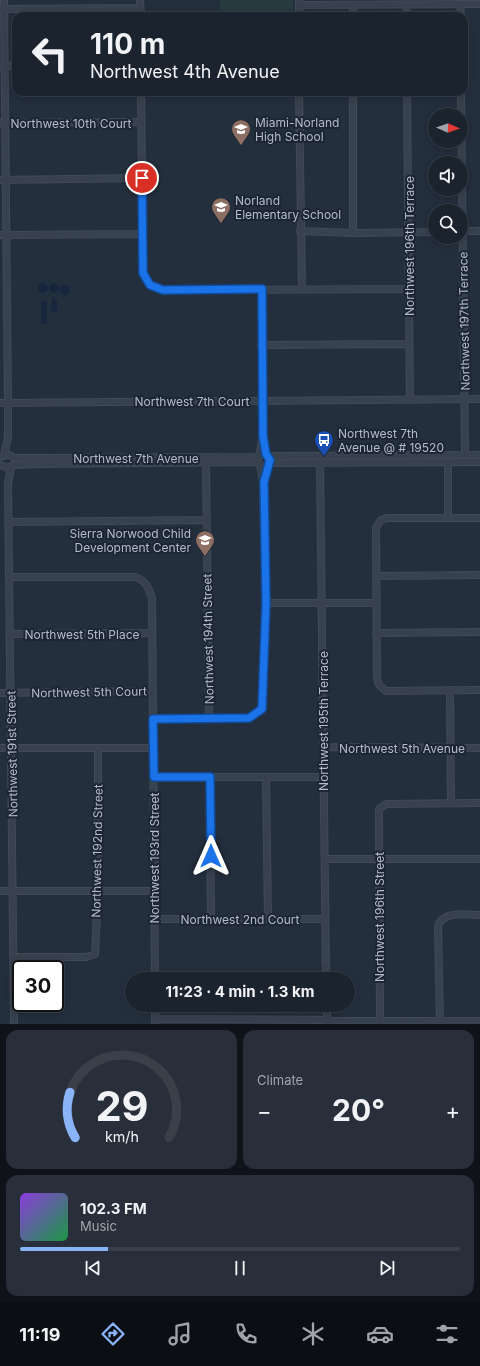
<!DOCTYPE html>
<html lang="en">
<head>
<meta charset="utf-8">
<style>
	body { margin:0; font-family:Inter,sans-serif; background:#282f3a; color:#f1f3f6; height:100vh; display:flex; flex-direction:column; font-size:15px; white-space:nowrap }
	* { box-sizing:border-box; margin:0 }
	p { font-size:13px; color:#a0a4aa }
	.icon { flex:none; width:22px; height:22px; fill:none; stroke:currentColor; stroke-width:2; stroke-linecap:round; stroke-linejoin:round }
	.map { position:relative; height:1024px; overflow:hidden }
	.drawer { display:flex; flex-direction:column; gap:6px; padding:6px; background:#0f1319; flex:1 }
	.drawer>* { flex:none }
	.hud { position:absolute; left:12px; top:12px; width:456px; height:84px; border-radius:12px; box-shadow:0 2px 10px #0003,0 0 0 1px #39404a; background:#1b232e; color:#f1f3f6; overflow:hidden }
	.needle { width:26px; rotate:92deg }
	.fabs { position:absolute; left:428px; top:108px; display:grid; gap:8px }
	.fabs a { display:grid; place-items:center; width:40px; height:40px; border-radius:50%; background:#1b232e; box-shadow:0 2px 10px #0003,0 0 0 1px #39404a; font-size:20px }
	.speed { position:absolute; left:12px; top:960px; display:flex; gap:8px; font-size:20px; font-weight:700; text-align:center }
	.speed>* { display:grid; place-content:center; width:52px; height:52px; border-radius:50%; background:#1b232e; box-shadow:0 2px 10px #0003,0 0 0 1px #39404a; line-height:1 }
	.speed .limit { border:2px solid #111; border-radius:6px; background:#fff; color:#111 }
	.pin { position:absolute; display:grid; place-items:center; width:34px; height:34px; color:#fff; margin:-17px; border:2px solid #fff; border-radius:50%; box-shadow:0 1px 4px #0007 }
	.me { position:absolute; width:44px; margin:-22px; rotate:0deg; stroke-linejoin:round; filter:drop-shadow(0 0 3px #0008) }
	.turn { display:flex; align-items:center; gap:14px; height:84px; padding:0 12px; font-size:18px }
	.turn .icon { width:52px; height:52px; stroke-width:2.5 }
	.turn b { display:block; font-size:28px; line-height:34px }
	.big { font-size:30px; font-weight:700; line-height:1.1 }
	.drawer .tile { flex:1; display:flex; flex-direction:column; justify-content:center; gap:6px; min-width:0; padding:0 14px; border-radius:12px; background:#282f3a }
	.drawer .dial { align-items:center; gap:0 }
	.dial svg { height:104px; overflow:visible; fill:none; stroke:#39404a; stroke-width:7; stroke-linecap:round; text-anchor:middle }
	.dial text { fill:#f1f3f6; stroke:none }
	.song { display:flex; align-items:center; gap:12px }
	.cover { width:48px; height:48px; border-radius:6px; background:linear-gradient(135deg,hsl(270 70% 55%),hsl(140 70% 35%)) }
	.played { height:4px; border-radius:2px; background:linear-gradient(90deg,#8ab4f8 20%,#39404a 20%) }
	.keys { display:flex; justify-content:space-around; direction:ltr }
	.heat { display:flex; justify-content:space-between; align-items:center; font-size:22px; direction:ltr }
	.drawer .tiles { flex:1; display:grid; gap:6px; grid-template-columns:1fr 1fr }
	.tile:last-child { grid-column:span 2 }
	.trip { position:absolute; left:125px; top:972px; width:230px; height:40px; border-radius:20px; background:#1b232e; box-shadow:0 2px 10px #0003,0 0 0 1px #39404a; font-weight:700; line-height:40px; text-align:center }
	.tabs { display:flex; height:64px; justify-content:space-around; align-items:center; background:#0b0e12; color:#a0a4aa }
	.tabs .icon { width:28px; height:28px }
	.tabs .selected { color:#8ab4f8 }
	.tabs b { font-size:18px; color:#f1f3f6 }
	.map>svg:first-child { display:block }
	.green { fill:#263c3f }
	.water { fill:#17263c }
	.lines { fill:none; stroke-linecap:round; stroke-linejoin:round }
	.minor-casing { stroke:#414a57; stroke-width:8 }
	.minor { stroke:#38414e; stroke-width:6 }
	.route-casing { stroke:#114b97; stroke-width:10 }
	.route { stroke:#1a73e8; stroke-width:7 }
	.labels { text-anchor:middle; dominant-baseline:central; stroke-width:4; stroke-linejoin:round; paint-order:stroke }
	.poi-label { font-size:12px; fill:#b4bcc9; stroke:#1d2633; text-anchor:start }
	.street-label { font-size:12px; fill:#b4bcc9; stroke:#1d2633 }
</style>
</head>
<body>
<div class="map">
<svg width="480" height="1024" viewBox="0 0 480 1024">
	<rect width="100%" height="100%" fill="#242f3e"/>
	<!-- green -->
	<path class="green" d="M 220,0 L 293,0 L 294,12 L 220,12 Z"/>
	<!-- water -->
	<path class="water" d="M49 288a5 5 0 1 1 10 0a5 5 0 1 1-10 0Z
		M38 288a5 5 0 1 1 10 0a5 5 0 1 1-10 0Z
		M60 290a5 5 0 1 1 10 0a5 5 0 1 1-10 0Z
		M 52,297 L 55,297 L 55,300 L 57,300 L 57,312 L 51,312 Z
		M 41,301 L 47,301 L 47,324 L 41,324 Z"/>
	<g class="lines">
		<defs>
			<path id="minor" d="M 4,0 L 8,403 L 8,437 L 4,456
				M 140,0 L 141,16
				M 299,0 L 299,16
				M 460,4 L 461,16
				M 299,5 L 480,4
				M 353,5 L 353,16
				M 406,5 L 407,16
				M 2,9 L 140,8
				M 2,66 L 16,66
				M 141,92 L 143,273 L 149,285 L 163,290 L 409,289
				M 299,92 L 302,288
				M 353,92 L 353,233
				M 407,92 L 410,400
				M 461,92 L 465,455
				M 0,123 L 141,122
				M 0,180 L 142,178
				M 300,231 L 353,233 L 435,232
				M 461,231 L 480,231
				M 0,235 L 142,234
				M 261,345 L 409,344
				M 0,403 L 480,399
				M 259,456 L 263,436 L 262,289
				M 0,457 L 8,454 L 14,458 L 41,458 L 258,457 L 263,454 L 269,456 L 480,455
				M 448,462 L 448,518
				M 206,463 L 209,718
				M 258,463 L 264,467 L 269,463 L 480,462
				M 320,463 L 326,979
				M 0,465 L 8,468 L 13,465 L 40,464 L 257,462
				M 11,467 L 8,484 L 14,1024
				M 480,518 L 387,518 L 381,520 L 376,527 L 377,678 L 379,685 L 386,691 L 480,690
				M 10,522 L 206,520
				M 376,576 L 480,575
				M 10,577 L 135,577 C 146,580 149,589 152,598 L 155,979
				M 266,603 L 376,603
				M 376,633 L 480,632
				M 11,634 L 152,633
				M 450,690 L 451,804
				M 0,693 L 153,691
				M 153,719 L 249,718 L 262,709 L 266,603 L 263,482 L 260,465
				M 323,747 L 480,748
				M 0,748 L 153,748
				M 154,777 L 323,777
				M 210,777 L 211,920
				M 266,777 L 268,919
				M 325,859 L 480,859
				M 0,891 L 154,891
				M 155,919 L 325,919
				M 14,957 L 86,957 L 95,954 L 98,891 L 98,748
				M 155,1005 L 155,1024
				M 327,1005 L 327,1024
				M 155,1019 L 480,1021
				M 380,1023 L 379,809 L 386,804 L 480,803
				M 440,1023 L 438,926 C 443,910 467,915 480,915"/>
		</defs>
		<!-- minor casing -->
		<use href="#minor" class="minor-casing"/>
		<!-- minor -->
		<use href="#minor" class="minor"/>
	</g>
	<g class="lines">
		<defs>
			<path id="route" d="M 142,178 L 143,273 L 150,285 L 163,290 L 262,289 L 263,436 L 266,454 L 270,460 L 264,482 L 266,603 L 262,709 L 249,718 L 153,719 L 154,777 L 210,777 L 211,856"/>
		</defs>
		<!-- route casing -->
		<use href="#route" class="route-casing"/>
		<!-- route -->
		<use href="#route" class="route"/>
	</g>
	<!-- icons -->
	<defs>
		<symbol id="school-pin" viewBox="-11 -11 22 30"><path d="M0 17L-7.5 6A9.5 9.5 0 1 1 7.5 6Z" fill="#8d6e63" stroke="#1d2633"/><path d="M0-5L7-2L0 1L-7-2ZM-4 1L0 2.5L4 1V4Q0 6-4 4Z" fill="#fff"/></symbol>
		<symbol id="bus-pin" viewBox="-11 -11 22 30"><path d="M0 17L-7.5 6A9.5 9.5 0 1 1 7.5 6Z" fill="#1a4fb4" stroke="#1d2633"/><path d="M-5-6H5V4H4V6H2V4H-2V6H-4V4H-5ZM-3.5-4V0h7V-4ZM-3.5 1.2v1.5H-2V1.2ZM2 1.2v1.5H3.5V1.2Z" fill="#fff"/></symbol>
	</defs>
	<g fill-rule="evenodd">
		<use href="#school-pin" x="230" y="118" width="22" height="30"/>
		<use href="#school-pin" x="210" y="196" width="22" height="30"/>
		<use href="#bus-pin" x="313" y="429" width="22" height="30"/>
		<use href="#school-pin" x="194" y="529" width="22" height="30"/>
	</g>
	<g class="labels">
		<!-- poi labels -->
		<g class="poi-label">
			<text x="255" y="122">Miami-Norland<tspan x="255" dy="14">High School</tspan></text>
			<text x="235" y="200">Norland<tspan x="235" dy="14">Elementary School</tspan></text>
			<text x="338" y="433">Northwest 7th<tspan x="338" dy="14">Avenue @ # 19520</tspan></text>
			<text x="191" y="533" text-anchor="end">Sierra Norwood Child<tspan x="191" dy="14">Development Center</tspan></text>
		</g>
		<!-- street labels -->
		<g class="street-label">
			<text x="71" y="123">Northwest 10th Court</text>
			<text transform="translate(409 246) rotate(-90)">Northwest 196th Terrace</text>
			<text transform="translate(464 321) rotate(-91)">Northwest 197th Terrace</text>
			<text x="192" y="401">Northwest 7th Court</text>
			<text x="136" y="458">Northwest 7th Avenue</text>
			<text x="82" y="634">Northwest 5th Place</text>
			<text transform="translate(208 639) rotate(-91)">Northwest 194th Street</text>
			<text transform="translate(89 692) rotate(-1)">Northwest 5th Court</text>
			<text transform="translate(323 721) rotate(-90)">Northwest 195th Terrace</text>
			<text x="402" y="748">Northwest 5th Avenue</text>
			<text transform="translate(12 754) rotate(-91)">Northwest 191st Street</text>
			<text transform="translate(97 851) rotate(-89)">Northwest 192nd Street</text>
			<text transform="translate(154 858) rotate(-90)">Northwest 193rd Street</text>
			<text transform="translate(379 917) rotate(-90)">Northwest 196th Street</text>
			<text x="240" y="919">Northwest 2nd Court</text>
		</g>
	</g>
</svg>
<div class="fabs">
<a><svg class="needle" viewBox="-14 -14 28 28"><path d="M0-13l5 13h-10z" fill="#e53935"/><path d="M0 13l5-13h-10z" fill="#a0a4aa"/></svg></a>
<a><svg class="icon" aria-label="sound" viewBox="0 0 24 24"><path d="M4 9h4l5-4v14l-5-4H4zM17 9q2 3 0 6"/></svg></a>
<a><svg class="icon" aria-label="search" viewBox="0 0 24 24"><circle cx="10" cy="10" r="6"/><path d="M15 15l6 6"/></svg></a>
</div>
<div class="speed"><div class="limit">30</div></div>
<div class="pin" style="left:142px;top:178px;background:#d93025"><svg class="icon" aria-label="arrive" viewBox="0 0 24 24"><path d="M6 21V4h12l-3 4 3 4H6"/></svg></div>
<svg class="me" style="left:211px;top:856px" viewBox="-20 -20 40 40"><path d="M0-17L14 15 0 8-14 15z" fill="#1a73e8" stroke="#fff" stroke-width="4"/></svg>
<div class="trip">11:23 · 4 min · 1.3 km</div>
<div class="hud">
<div class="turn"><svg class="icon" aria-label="left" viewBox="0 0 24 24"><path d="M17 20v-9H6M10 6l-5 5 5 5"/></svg><div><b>110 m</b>Northwest 4th Avenue</div></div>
</div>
</div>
<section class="drawer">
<div class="tiles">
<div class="tile dial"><svg viewBox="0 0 100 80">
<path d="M14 69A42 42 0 1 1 86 69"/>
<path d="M14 69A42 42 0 0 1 10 34" stroke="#8ab4f8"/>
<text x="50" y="56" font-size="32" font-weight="700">29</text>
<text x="50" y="72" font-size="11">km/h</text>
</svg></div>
<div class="tile"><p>Climate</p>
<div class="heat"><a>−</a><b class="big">20°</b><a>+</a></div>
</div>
<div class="tile">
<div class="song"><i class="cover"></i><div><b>102.3 FM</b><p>Music</p></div></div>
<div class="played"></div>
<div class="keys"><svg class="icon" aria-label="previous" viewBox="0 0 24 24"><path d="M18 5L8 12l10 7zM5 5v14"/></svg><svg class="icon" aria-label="pause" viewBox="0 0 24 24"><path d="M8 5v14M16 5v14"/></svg><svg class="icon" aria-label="next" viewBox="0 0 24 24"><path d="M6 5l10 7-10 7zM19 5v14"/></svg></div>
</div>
</div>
</section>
<nav class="tabs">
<b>11:19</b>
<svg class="icon selected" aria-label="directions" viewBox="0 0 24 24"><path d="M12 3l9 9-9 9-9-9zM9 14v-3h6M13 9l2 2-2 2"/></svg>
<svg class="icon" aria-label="music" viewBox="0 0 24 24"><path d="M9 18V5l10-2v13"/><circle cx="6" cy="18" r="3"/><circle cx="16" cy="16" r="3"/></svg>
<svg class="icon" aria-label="phone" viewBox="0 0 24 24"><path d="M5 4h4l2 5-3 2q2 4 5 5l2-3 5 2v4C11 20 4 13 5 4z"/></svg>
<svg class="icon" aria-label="climate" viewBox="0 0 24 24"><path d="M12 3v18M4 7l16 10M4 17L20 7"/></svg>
<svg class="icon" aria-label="car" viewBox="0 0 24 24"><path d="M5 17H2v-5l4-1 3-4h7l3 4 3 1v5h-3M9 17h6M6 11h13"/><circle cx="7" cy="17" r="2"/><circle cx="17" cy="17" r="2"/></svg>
<svg class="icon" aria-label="filters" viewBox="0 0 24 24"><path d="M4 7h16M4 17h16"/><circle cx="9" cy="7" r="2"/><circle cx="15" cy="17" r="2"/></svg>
</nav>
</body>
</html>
